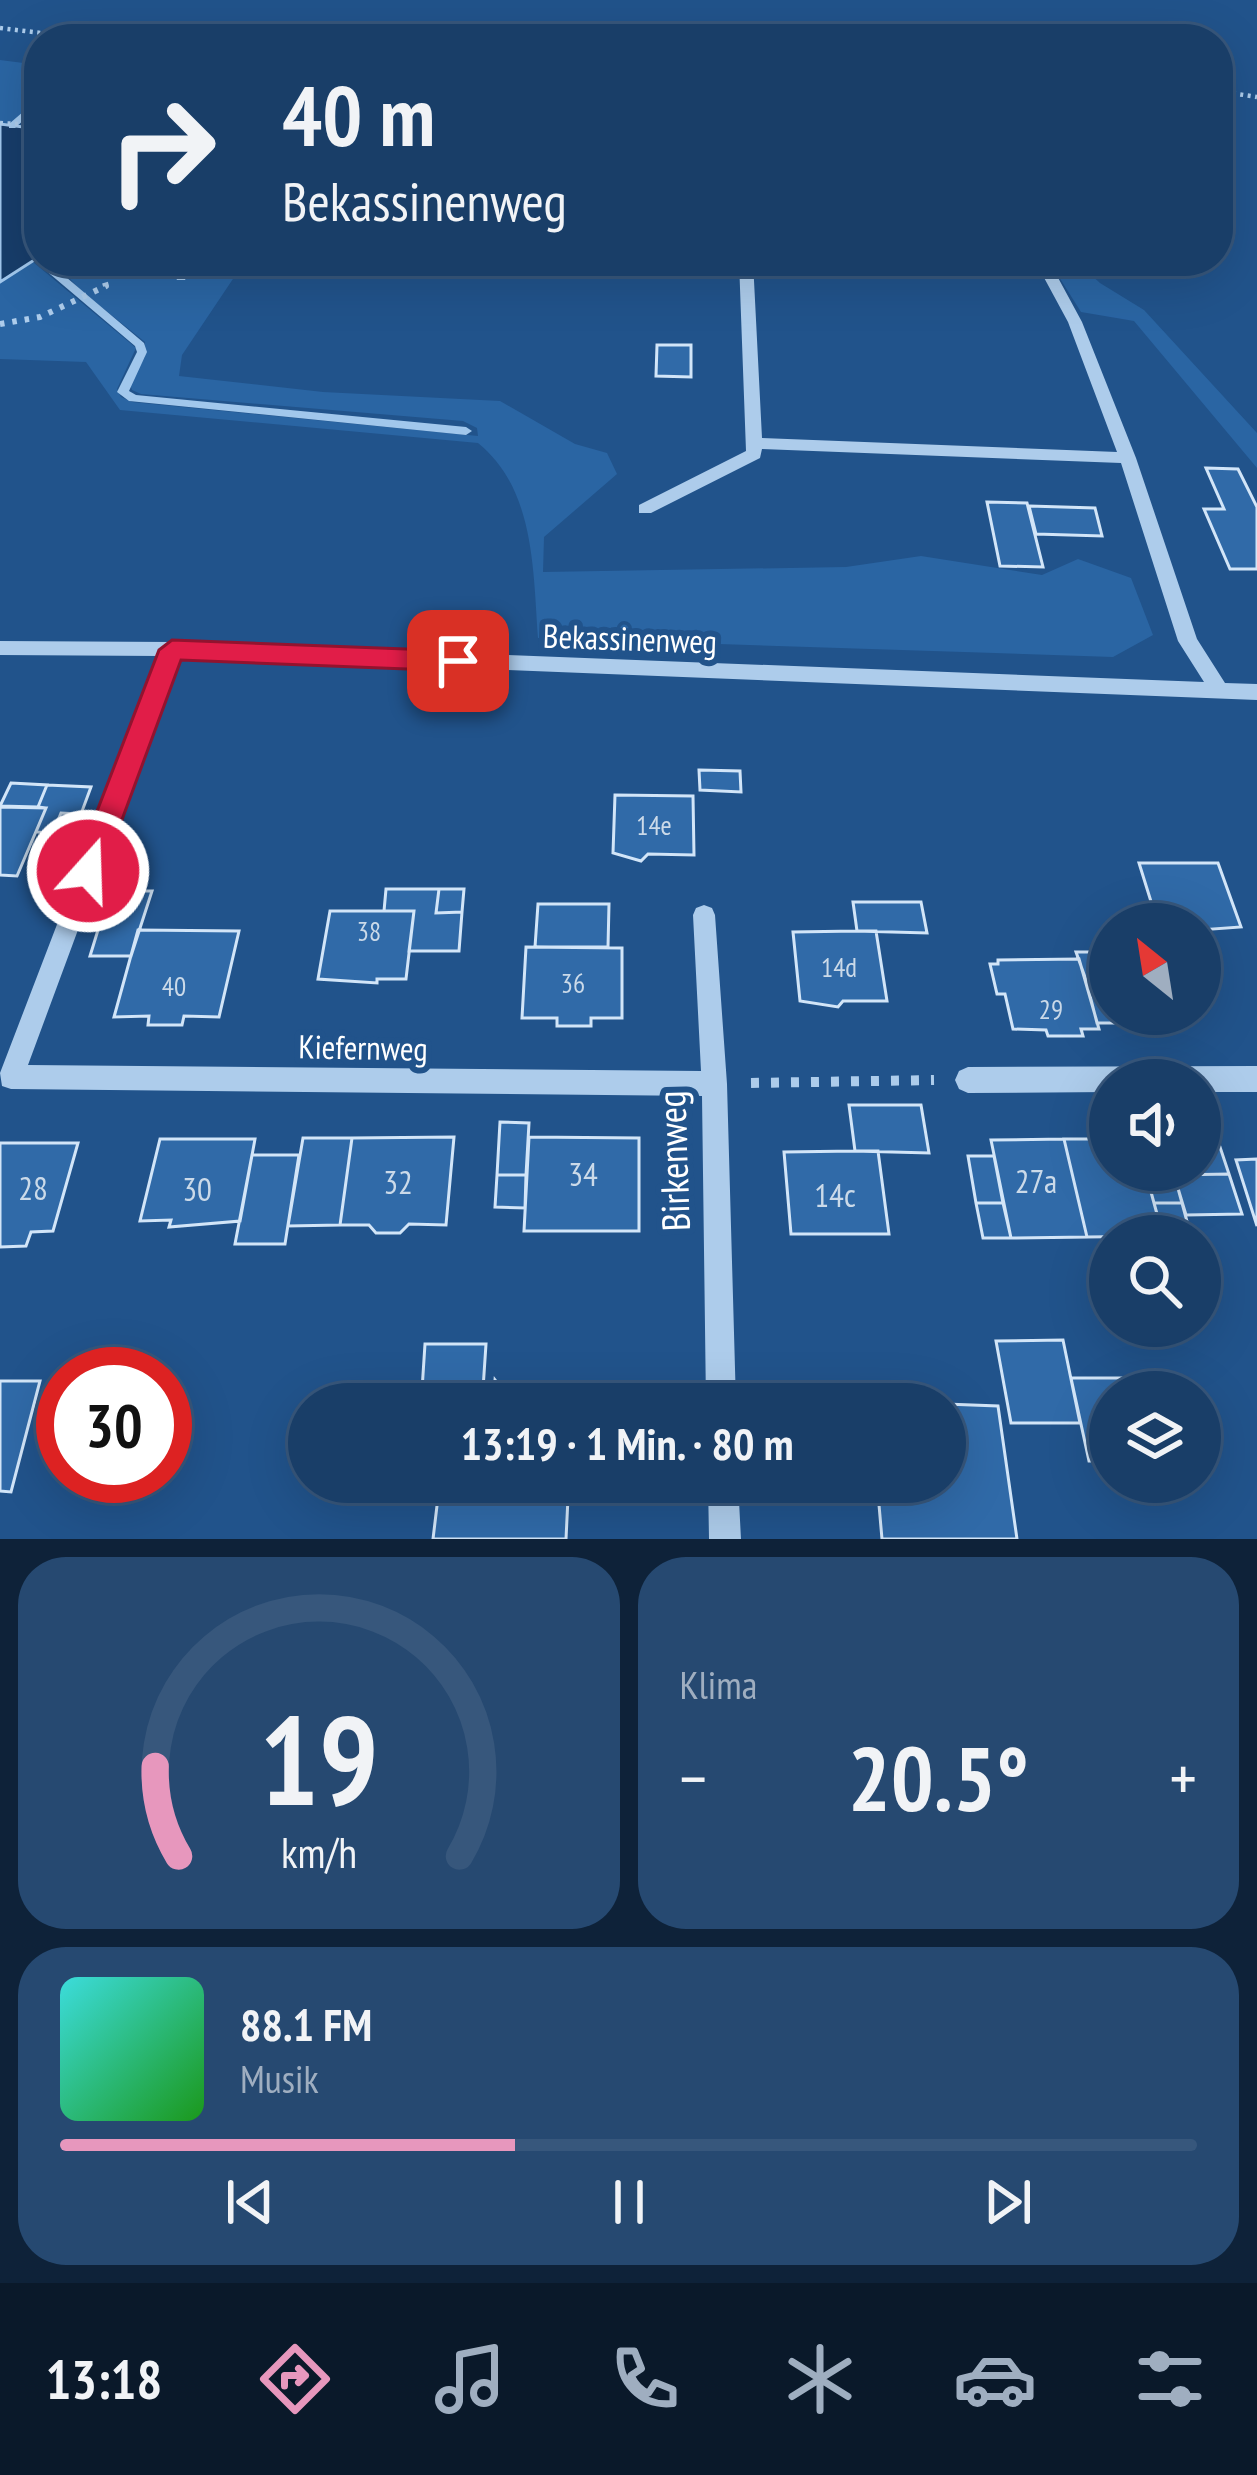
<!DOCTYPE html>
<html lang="de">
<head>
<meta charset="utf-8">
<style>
	body { margin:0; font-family:"PT Sans Narrow",sans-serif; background:#264971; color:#f1f3f6; height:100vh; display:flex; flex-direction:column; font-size:45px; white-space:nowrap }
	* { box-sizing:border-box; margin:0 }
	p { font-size:39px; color:#9faec0 }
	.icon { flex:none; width:66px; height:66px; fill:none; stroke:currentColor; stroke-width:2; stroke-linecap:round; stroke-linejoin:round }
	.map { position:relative; height:1539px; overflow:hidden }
	.sheet { display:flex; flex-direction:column; gap:18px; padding:18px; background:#0e2239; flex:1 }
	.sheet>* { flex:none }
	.top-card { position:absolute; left:24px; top:24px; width:1209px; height:252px; border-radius:48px; box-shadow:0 12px 48px #0002,0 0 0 3px #37577c; background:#193e68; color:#f1f3f6; overflow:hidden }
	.needle { width:78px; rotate:330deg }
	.controls { position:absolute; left:1089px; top:903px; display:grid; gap:24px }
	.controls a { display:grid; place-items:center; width:132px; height:132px; border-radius:50%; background:#193e68; box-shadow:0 12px 48px #0002,0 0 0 3px #37577c; font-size:60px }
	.speed { position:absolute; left:36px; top:1347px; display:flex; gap:24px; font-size:60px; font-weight:700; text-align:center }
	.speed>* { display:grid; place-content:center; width:156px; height:156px; border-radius:50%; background:#193e68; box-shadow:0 12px 48px #0002,0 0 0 3px #37577c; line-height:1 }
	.speed .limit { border:18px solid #d22; background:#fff; color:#111 }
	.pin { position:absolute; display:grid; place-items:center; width:102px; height:102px; color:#fff; margin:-51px; border-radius:24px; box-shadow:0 6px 18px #0006 }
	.me { position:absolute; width:132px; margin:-66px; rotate:20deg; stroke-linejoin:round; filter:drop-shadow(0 0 9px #0008) }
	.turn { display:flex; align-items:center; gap:42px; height:252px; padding:0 60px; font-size:54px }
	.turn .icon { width:156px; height:156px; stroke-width:2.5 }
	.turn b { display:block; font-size:84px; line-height:102px }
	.big { font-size:90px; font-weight:600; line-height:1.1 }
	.sheet .card { flex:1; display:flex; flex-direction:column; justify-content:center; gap:18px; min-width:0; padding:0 42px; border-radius:48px; background:#264971 }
	.sheet .dial { align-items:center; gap:0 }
	.dial svg { height:312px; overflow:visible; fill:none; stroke:#37577c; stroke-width:7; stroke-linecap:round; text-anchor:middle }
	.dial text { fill:#f1f3f6; stroke:none }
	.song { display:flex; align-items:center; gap:36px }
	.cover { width:144px; height:144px; border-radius:18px; background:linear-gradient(135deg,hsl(180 70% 55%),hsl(120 70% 35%)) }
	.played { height:12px; border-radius:6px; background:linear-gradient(90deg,#e797bd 40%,#37577c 40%) }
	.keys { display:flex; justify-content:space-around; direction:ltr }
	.heat { display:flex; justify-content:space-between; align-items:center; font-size:66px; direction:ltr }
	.sheet .tiles { flex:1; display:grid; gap:18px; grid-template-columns:1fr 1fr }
	.card:last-child { grid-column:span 2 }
	.trip { position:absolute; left:288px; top:1383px; width:678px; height:120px; border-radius:60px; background:#193e68; box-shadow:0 12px 48px #0002,0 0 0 3px #37577c; font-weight:600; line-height:120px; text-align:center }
	.tab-bar { display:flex; height:192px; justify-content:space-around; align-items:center; background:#0a192a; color:#9faec0 }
	.tab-bar .icon { width:84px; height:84px }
	.tab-bar .current { color:#e797bd }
	.tab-bar b { font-size:54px; color:#f1f3f6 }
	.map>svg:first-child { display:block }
	.green { fill:#2a65a3 }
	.water { fill:#173d6a; stroke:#a1c7ec; stroke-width:3 }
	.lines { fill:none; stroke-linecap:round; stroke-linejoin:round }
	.stream { fill:#a1c7ec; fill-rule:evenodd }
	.building { fill:#306aa8; stroke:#d2e5f8; stroke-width:3 }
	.path-far2 { stroke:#adcceb; stroke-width:4.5; stroke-dasharray:3 4.5; stroke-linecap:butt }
	.path-far1 { stroke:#adcceb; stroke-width:6; stroke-dasharray:4.5 8; stroke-linecap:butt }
	.path { stroke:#adcceb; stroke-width:10; stroke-dasharray:8 12; stroke-linecap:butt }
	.minor { fill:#adcceb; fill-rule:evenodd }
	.route { fill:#e11d48; stroke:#92132f; stroke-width:3 }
	.labels { text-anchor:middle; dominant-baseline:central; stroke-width:12; stroke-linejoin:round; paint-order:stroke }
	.number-label { font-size:27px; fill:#cbdae9 }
	.street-label { font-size:33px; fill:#fff; stroke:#21538b }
	.near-number-label { font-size:33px; fill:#cbdae9 }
	.near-street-label { font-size:39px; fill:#fff; stroke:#21538b }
</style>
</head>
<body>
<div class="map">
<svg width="1257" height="1539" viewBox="0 0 1257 1539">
	<rect width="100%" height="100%" fill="#21538b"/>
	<!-- green -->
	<path class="green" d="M 0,60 L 39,65 L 39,96 L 13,123 L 0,123 Z
		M 54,261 L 245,261 L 182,355 L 179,376 L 323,392 L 500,401 L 575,444 L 607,453 L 617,474 L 544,537 L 543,572 L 846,567 L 921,556 L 1042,575 L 1078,559 L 1131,578 L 1153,635 L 1113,657 L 538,638 C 533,570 535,489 478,443 L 120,410 L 86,362 L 0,359 L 0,282 L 33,262 L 136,348 L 117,389 L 121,397 L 132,402 L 478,436 L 477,428 L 463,421 L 141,394 L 132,390 L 129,381 L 145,357 L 145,342 L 80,290 Z
		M 1049,261 L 1076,261 L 1100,283 L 1144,310 L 1257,433 L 1257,468 L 1134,321 L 1081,312 Z"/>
	<!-- water -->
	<path class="water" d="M 0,124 L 39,129 L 39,257 L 0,282 Z"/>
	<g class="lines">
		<!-- stream -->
		<path class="stream" d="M 39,98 L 39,106 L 15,128 L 9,128 L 9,124 Z
			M 39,258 L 39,261 L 47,261 L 144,343 L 147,352 L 129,391 L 136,395 L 466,427 L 472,431 L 466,435 L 129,401 L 117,392 L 137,352 L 135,346 L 37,263 L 36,261 Z
			M 185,261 L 195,261 L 185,280 L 177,280 L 176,278 Z"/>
	</g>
	<!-- building -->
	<path class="building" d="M 657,345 L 691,345 L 691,377 L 656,376 Z
		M 1206,468 L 1238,469 L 1257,507 L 1257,569 L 1230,569 L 1204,509 L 1224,509 Z
		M 987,502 L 1027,503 L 1043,567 L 1000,566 Z
		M 1029,506 L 1095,508 L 1102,536 L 1036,534 Z
		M 699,770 L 740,771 L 741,792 L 700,790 Z
		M 11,783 L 47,785 L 38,807 L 0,806 Z
		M 47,785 L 91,787 L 81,814 L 61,813 L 53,833 L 36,832 L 46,808 L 38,807 Z
		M 615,795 L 693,796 L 694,855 L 648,854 L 641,861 L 613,853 Z
		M 0,807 L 46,808 L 17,876 L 0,875 Z
		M 1139,863 L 1218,863 L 1241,927 L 1200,930 L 1200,924 L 1158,924 Z
		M 386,889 L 439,889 L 436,913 L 462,912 L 459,951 L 409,951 L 414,911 L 384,911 Z
		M 439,889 L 464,889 L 462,912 L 436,913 Z
		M 110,891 L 152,891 L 131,956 L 90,956 Z
		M 853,902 L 921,902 L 927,933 L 857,931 Z
		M 538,904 L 609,904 L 608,947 L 535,947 Z
		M 330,911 L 414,911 L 406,979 L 377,979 L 377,983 L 318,979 Z
		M 138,930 L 239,931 L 219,1017 L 184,1016 L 182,1025 L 148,1025 L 149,1016 L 114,1017 Z
		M 857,931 L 876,931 L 887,1001 L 843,1001 L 838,1007 L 800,1001 L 793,932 Z
		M 526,947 L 622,948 L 622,1018 L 591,1018 L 591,1026 L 557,1026 L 557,1018 L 522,1018 Z
		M 1076,952 L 1110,952 L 1110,981 L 1086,980 Z
		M 1079,959 L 1099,1029 L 1081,1029 L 1083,1036 L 1048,1036 L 1046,1030 L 1013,1029 L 1005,994 L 997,994 L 990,964 L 998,964 L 998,960 Z
		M 1086,980 L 1110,981 L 1110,1014 L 1129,1014 L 1131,1023 L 1097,1023 Z
		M 849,1105 L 921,1105 L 929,1153 L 855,1151 Z
		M 500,1122 L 529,1123 L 526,1175 L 497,1175 Z
		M 1200,1132 L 1215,1132 L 1229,1174 L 1174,1175 L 1173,1170 L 1200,1170 Z
		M 454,1137 L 446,1225 L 409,1224 L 400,1233 L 376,1233 L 369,1225 L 340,1225 L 352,1138 Z
		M 529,1137 L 639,1138 L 639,1231 L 524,1231 Z
		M 303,1138 L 352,1138 L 340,1225 L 288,1226 Z
		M 160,1139 L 255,1139 L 240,1221 L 169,1227 L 171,1220 L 140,1221 Z
		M 1064,1139 L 1087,1237 L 1011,1238 L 991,1140 Z
		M 1064,1139 L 1110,1139 L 1110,1170 L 1145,1170 L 1163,1236 L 1087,1237 Z
		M 0,1143 L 78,1143 L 53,1231 L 31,1232 L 26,1246 L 0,1247 Z
		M 855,1151 L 878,1151 L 889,1234 L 791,1234 L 784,1152 Z
		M 252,1155 L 299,1155 L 285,1244 L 235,1244 Z
		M 968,1156 L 994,1156 L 1003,1203 L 976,1203 Z
		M 1257,1159 L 1257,1226 L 1236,1160 Z
		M 1145,1170 L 1173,1170 L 1182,1203 L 1154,1203 Z
		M 1229,1174 L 1242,1214 L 1186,1215 L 1174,1175 Z
		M 497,1175 L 526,1175 L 525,1208 L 495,1207 Z
		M 976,1203 L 1003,1203 L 1011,1238 L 983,1238 Z
		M 1154,1203 L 1182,1203 L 1191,1236 L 1163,1236 Z
		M 1063,1340 L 1080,1423 L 1011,1423 L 996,1341 Z
		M 425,1344 L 486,1344 L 483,1389 L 422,1390 Z
		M 1071,1378 L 1137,1378 L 1140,1392 L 1110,1392 L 1110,1461 L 1089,1461 Z
		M 495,1380 L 498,1384 L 643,1385 L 642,1404 L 493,1404 Z
		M 0,1381 L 40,1381 L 11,1492 L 0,1491 Z
		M 945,1404 L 998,1406 L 1017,1539 L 882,1539 L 877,1482 L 945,1482 Z
		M 499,1482 L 641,1482 L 641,1499 L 568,1498 L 566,1539 L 433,1539 L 439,1489 L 499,1491 Z"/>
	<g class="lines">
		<!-- path-far2 -->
		<path class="path-far2" d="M 0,28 L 91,39
			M 1218,91 L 1257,97
			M 0,123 L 39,125"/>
		<!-- path-far1 -->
		<path class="path-far1" d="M 0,324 L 40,317 L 106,286 L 101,269 L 110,261"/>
		<!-- path -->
		<path class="path" d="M 751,1083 L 934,1080"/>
		<!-- minor -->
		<path class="minor" d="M 739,261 L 753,261 L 762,438 L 1117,452 L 1068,322 L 1035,261 L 1049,261 L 1082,322 L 1136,458 L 1197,639 L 1225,683 L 1257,684 L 1257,700 L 179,657 L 28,1065 L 701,1071 L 693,915 L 696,908 L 704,905 L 712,908 L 715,915 L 727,1084 L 736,1404 L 706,1404 L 702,1096 L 11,1089 L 2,1086 L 0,1073 L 160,656 L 0,655 L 0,641 L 172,642 L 1204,682 L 1178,641 L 1121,463 L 762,449 L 760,458 L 651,513 L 639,513 L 639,505 L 746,451 Z
			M 1257,1066 L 1257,1092 L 1200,1092 L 1200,1080 L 1110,1080 L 1110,1092 L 968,1093 L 959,1089 L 955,1080 L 959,1071 L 968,1067 Z
			M 708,1482 L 738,1482 L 741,1539 L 709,1539 Z"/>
	</g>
	<!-- route -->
	<path class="route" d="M 172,640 L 458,651 L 470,661 L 458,671 L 181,660 L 103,871 L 98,880 L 88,884 L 78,880 L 74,871 L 159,650 Z"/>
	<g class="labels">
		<!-- number labels -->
		<g class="number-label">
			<text x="654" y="825">14e</text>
			<text x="369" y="931">38</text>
			<text x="839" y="967">14d</text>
			<text x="573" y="983">36</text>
			<text x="174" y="986">40</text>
			<text x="1051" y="1009">29</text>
		</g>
		<!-- street labels -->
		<g class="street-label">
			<text transform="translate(630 638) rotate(2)">Bekassinenweg</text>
			<text transform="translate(363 1047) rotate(1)">Kiefernweg</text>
		</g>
		<!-- near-number labels -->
		<g class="near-number-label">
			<text x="583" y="1173">34</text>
			<text x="1036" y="1180">27a</text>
			<text x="398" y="1181">32</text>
			<text x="33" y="1187">28</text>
			<text x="197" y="1188">30</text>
			<text x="835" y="1194">14c</text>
		</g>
		<!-- near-street labels -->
		<g class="near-street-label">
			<text transform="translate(673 1161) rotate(-92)">Birkenweg</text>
		</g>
	</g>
</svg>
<div class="controls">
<a><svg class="needle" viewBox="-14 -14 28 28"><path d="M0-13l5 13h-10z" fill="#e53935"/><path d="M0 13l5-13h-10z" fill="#9faec0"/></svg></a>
<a><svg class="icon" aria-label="sound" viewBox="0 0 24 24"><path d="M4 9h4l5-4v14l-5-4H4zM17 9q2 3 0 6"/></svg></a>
<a><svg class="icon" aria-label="search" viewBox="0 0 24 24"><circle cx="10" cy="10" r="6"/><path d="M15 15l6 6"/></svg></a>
<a><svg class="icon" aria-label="layers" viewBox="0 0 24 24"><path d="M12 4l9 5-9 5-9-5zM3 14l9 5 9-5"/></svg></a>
</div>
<div class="speed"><div class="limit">30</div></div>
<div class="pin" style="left:458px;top:661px;background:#d93025"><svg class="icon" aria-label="arrive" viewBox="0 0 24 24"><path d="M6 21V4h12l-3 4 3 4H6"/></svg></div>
<svg class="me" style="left:88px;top:871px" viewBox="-20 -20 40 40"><circle r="17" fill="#e11d48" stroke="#fff" stroke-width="3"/><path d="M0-11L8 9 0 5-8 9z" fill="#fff"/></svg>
<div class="trip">13:19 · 1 Min. · 80 m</div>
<div class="top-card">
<div class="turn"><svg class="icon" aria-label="right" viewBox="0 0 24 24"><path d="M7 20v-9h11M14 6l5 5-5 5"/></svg><div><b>40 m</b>Bekassinenweg</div></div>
</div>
</div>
<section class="sheet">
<div class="tiles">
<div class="card dial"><svg viewBox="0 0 100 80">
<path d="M14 69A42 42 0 1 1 86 69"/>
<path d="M14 69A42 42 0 0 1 8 46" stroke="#e797bd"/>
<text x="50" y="56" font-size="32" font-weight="700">19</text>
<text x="50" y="72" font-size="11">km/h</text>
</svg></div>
<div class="card"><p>Klima</p>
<div class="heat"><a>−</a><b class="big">20.5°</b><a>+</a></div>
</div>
<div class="card">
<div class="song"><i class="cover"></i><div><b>88.1 FM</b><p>Musik</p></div></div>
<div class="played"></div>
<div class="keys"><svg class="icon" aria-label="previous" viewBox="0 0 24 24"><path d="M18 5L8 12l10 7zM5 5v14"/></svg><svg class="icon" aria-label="pause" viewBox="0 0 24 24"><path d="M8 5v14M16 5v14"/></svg><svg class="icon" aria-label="next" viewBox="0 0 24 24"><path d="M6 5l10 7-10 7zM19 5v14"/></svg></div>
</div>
</div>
</section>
<nav class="tab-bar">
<b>13:18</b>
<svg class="icon current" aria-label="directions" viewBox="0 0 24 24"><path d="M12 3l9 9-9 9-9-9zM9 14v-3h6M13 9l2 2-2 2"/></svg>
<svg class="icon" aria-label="music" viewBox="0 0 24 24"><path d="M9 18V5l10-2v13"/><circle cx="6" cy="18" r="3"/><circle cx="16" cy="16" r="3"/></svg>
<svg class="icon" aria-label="phone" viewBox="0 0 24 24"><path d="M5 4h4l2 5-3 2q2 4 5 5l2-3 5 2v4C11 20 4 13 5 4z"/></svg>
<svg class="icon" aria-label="climate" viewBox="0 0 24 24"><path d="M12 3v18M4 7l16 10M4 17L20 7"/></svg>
<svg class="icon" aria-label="car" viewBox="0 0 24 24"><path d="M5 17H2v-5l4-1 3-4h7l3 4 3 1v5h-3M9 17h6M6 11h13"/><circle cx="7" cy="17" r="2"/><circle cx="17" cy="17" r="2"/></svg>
<svg class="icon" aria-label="filters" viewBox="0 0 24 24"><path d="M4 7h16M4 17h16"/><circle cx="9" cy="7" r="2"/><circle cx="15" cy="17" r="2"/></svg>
</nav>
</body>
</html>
